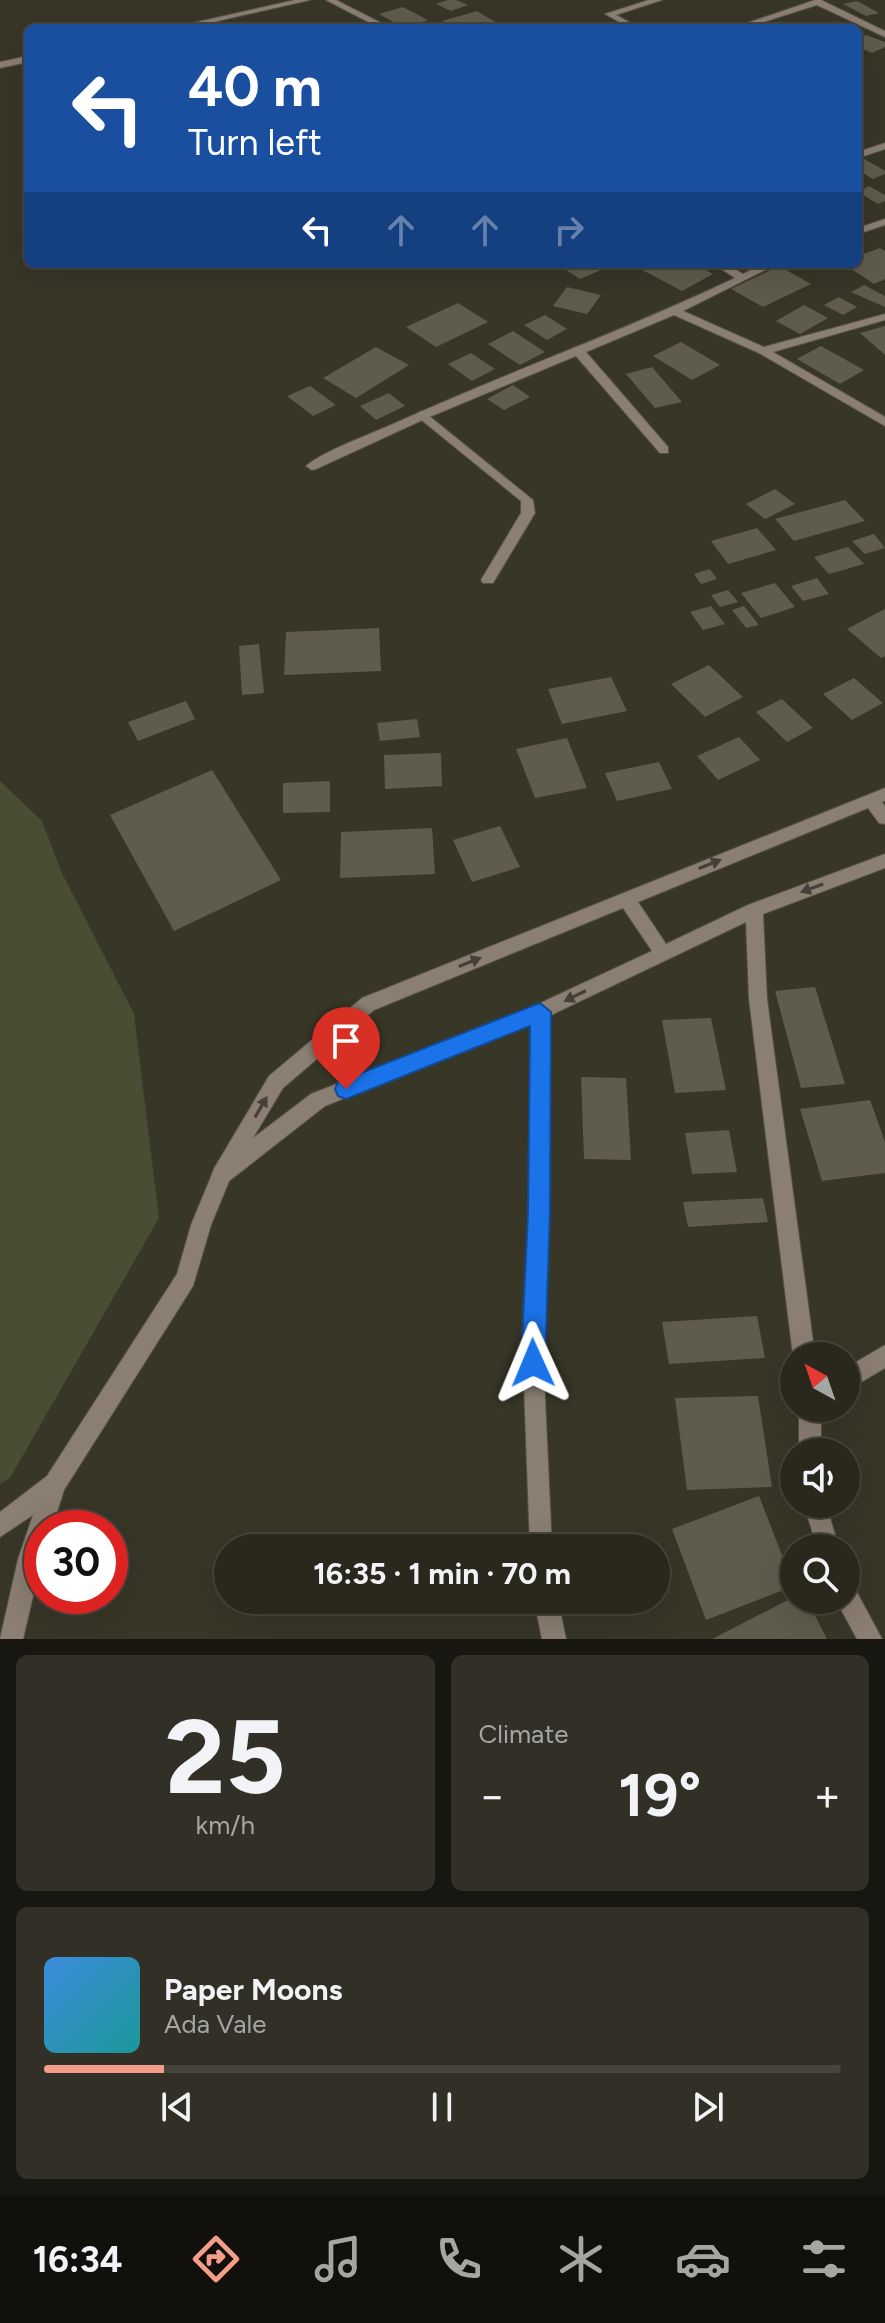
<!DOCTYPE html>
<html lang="en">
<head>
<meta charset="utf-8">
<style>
	body { margin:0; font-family:Figtree,sans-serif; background:#323026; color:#f1f3f6; height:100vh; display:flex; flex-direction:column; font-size:30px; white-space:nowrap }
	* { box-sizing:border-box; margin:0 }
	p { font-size:26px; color:#a5a6a4 }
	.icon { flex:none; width:44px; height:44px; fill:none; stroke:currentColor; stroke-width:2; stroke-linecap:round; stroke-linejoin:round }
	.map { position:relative; height:1639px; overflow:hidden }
	.details { display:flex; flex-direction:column; gap:16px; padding:16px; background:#171610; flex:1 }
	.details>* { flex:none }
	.top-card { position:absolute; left:24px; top:24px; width:838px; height:244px; border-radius:12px; box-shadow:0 8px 32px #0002,0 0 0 2px #46443b; background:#1a4fa0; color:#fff; overflow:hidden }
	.needle { width:52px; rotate:320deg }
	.tools { position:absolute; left:780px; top:1342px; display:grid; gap:16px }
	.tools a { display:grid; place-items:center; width:80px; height:80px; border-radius:50%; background:#2a281d; box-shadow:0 8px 32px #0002,0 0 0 2px #46443b; font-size:40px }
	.speed { position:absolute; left:24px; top:1510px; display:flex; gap:16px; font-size:40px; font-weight:700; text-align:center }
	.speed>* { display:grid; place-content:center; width:104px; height:104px; border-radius:50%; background:#2a281d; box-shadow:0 8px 32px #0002,0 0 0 2px #46443b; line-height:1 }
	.speed .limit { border:12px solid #d22; background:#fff; color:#111 }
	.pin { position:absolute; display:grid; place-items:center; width:68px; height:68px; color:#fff; margin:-82px -34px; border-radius:50% 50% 50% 0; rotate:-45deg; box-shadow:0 0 8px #0007 }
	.pin .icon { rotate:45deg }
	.me { position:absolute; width:88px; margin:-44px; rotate:359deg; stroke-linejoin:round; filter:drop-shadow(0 0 6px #0008) }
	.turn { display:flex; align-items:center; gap:28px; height:168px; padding:0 32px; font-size:36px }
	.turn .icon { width:104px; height:104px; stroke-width:2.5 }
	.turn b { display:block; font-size:56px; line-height:68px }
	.lanes { display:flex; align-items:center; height:76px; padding:0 32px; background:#0003; justify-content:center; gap:40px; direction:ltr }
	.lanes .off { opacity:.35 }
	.big { font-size:60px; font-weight:700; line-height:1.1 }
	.details .tile { flex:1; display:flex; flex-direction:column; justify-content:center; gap:12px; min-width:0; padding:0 28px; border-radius:12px; background:#323026 }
	.details .dial { align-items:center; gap:0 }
	.dial b { font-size:104px; line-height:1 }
	.song { display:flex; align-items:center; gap:24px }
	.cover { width:96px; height:96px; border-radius:12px; background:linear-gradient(135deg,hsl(210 70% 55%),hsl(180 70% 35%)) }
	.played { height:8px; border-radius:4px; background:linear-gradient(90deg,#f49e89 15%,#46443b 15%) }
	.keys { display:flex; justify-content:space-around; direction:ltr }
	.heat { display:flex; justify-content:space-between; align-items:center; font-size:44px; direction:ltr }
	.details .tiles { flex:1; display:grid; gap:16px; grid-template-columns:1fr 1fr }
	.tile:last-child { grid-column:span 2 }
	.trip { position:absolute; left:214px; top:1534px; width:456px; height:80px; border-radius:40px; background:#2a281d; box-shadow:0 8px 32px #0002,0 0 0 2px #46443b; font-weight:700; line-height:80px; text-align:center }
	.tabs { display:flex; height:128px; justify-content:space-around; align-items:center; background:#11100c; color:#a5a6a4 }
	.tabs .icon { width:56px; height:56px }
	.tabs .current { color:#f49e89 }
	.tabs b { font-size:36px; color:#f1f3f6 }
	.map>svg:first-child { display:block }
	.green { fill:#484d33 }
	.building { fill:#5f5c4c }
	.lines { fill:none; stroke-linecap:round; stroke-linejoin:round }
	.service-casing { stroke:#555345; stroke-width:2 }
	.minor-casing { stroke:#555345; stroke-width:2 }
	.service { fill:#8b7e73; fill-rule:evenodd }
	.minor { fill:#8b7e73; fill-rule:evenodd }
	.oneway { fill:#443f37 }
	.route { fill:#1a73e8; stroke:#114b97; stroke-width:2 }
</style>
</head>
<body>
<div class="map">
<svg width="885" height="1639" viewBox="0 0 885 1639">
	<rect width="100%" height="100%" fill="#383627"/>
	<!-- green -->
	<path class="green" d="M 0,781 L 42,821 L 61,871 L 134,1014 L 159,1218 L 10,1478 L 0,1484 Z"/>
	<!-- building -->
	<path class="building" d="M 448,0 L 456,0 L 468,5 L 451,11 L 436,4 Z
		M 857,1 L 879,13 L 866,16 L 843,4 Z
		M 403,7 L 428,20 L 404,28 L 379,14 Z
		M 477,11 L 505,28 L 454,28 L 442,21 Z
		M 866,35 L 885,42 L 885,47 L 872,53 L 858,47 L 858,38 Z
		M 861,157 L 885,171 L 885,174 L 873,179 L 858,170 Z
		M 869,186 L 885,195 L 885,201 L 878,204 L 858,192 Z
		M 880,248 L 885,251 L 885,279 L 874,284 L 844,264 L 858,264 L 858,256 Z
		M 565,264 L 592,264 L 601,270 L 580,279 L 560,266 Z
		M 631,264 L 694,264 L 713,274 L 682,291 Z
		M 779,266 L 811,284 L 763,307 L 731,289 Z
		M 864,285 L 885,296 L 885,307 L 851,292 Z
		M 567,287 L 601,295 L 587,314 L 553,306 Z
		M 839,297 L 857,307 L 843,315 L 824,305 Z
		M 458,303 L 488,322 L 436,347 L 406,327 Z
		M 804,305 L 828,318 L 800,334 L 776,321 Z
		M 545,315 L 567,329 L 547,340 L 524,325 Z
		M 885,326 L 885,355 L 860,333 Z
		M 513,331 L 545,352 L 520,365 L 488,344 Z
		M 681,342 L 720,365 L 692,380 L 653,356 Z
		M 821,346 L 864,370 L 840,384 L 797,359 Z
		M 376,347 L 409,365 L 356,398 L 323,378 Z
		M 471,353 L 495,369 L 472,381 L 448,364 Z
		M 652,367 L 682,402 L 655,408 L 626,374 Z
		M 513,385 L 530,397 L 504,410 L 487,399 Z
		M 310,386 L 336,405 L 313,416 L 287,396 Z
		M 389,393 L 405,406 L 376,420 L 360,406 Z
		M 775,489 L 795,504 L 765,519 L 746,504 Z
		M 845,500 L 865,521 L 794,541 L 775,519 Z
		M 757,528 L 776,550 L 728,564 L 711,541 Z
		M 874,534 L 885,548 L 865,554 L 852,541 Z
		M 848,547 L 864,564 L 829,574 L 814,557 Z
		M 710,569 L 717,579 L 701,584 L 694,574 Z
		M 817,578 L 829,594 L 803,601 L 791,586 Z
		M 775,583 L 795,607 L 761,618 L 741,593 Z
		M 728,590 L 738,602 L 720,607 L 711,595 Z
		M 711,606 L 725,624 L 703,630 L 690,612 Z
		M 744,606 L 759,625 L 746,628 L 732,610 Z
		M 885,609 L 885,656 L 881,658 L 847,629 Z
		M 379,628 L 381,671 L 284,675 L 286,632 Z
		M 259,644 L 264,693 L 242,695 L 239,646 Z
		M 709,665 L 743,697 L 705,717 L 671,684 Z
		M 611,677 L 627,711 L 562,724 L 548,689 Z
		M 854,678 L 883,703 L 852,720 L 823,694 Z
		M 782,699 L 813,728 L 787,742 L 756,712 Z
		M 186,701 L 195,719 L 138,741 L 128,722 Z
		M 417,719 L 420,737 L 380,741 L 377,723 Z
		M 739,737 L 760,760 L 718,780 L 697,756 Z
		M 567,738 L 587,788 L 535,798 L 516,749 Z
		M 441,753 L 442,786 L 385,789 L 384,755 Z
		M 659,762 L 672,789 L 617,801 L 605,773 Z
		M 212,770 L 281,880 L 174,931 L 110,815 Z
		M 330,781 L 330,812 L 283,813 L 283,783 Z
		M 500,826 L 520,867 L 472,882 L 453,840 Z
		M 432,828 L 435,874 L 340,878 L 341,832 Z
		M 815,987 L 845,1084 L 801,1088 L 775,991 Z
		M 711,1018 L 726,1090 L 675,1093 L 662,1020 Z
		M 581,1077 L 626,1078 L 631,1160 L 584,1159 Z
		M 870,1100 L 885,1142 L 885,1173 L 822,1181 L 800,1109 Z
		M 729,1130 L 737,1172 L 692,1174 L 685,1133 Z
		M 763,1198 L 768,1222 L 688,1227 L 683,1202 Z
		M 757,1316 L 765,1358 L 669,1364 L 662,1322 Z
		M 758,1396 L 772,1487 L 687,1490 L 675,1398 Z
		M 759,1496 L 794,1586 L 706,1620 L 672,1529 Z
		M 794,1597 L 794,1600 L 807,1600 L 827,1639 L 712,1639 Z"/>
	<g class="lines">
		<defs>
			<path id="service" d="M 423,411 L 533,500 L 535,513 L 493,583 L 483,583 L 481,580 L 521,513 L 521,501 L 419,418 L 419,412 Z
				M 222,1165 L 229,1167 L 232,1174 L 211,1225 L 193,1286 L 64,1490 L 52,1528 L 42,1528 L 42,1558 L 23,1639 L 0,1639 L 18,1559 L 33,1515 L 0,1537 L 0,1512 L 47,1476 L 177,1274 L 191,1225 L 215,1167 Z"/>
			<path id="minor" d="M 295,0 L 310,0 L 187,28 L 171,28 Z
				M 326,0 L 336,0 L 391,28 L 380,28 Z
				M 649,0 L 662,0 L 616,15 L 640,28 L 630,28 L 605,14 Z
				M 815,0 L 821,0 L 885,31 L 885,37 L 817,5 L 745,28 L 732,28 Z
				M 28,56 L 28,62 L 0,68 L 0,62 Z
				M 885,143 L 885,149 L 858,158 L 858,152 Z
				M 885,219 L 885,225 L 858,234 L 858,228 Z
				M 714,264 L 727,264 L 743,274 L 763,264 L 777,264 L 683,311 L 764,347 L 885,314 L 885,320 L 773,352 L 885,417 L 885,426 L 759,353 L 674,315 L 586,352 L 668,447 L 668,453 L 660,453 L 576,356 L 427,418 L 316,469 L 312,470 L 306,466 C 323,451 371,434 393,424 C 507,372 622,332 735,278 Z
				M 885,788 L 885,801 L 882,802 L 885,806 L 885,824 L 879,823 L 868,808 L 638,902 L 666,944 L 748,905 L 885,854 L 885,868 L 763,914 L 767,999 L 815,1356 L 793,1356 L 749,999 L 746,922 L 549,1016 L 549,1211 L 542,1332 L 552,1548 L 530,1548 L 522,1332 L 529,1211 L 531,1024 L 325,1106 L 229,1181 L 222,1183 L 215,1181 L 212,1174 L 215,1167 L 269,1076 L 362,998 ZM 623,908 L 652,951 L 534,1006 L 311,1094 L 253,1138 L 283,1088 L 374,1010 Z
				M 885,1345 L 885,1368 L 846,1391 L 846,1368 Z
				M 799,1408 L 821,1408 L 821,1452 L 799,1452 Z
				M 804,1504 L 826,1504 L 839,1548 L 817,1548 Z
				M 846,1583 L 854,1587 L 882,1639 L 857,1639 L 836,1600 L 846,1600 Z
				M 534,1600 L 558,1600 L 566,1639 L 542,1639 Z"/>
		</defs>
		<!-- service casing -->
		<use href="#service" class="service-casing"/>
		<!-- minor casing -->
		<use href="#minor" class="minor-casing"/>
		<!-- service -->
		<use href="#service" class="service"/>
		<!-- minor -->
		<use href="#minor" class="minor"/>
	</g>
	<!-- one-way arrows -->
	<defs><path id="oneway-solid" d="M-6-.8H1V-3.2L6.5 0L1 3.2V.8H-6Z" transform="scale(2)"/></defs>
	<g class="oneway">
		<use href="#oneway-solid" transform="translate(710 864) rotate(-22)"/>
		<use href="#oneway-solid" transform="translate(812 888) rotate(160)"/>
		<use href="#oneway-solid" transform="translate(470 962) rotate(-22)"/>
		<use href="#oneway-solid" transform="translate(575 996) rotate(154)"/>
		<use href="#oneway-solid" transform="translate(261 1107) rotate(-60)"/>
	</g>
	<!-- route -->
	<path class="route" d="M 540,1003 L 551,1012 L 550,1211 L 545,1363 L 542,1371 L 533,1375 L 524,1371 L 521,1363 L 528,1211 L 530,1026 L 346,1099 L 338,1096 L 335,1089 L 338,1082 Z"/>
</svg>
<div class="tools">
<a><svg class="needle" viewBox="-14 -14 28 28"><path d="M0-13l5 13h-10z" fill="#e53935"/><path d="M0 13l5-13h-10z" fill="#a5a6a4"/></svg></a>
<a><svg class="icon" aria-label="sound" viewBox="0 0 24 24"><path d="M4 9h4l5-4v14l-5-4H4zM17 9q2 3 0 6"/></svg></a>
<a><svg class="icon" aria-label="search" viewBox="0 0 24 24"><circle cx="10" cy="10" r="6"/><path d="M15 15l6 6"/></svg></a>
</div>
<div class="speed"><div class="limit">30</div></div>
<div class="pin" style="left:346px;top:1089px;background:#d93025"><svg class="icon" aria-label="arrive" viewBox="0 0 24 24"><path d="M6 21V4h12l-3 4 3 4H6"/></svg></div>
<svg class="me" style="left:533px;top:1363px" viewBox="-20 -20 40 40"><path d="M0-17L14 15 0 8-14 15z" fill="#1a73e8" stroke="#fff" stroke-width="4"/></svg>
<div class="trip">16:35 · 1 min · 70 m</div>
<div class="top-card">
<div class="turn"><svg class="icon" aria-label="left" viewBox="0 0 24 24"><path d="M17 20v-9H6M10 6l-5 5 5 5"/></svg><div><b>40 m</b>Turn left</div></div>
<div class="lanes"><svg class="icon" aria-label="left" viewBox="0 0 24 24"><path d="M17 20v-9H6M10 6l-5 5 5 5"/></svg><svg class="icon off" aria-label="ahead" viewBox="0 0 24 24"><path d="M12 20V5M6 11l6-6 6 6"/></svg><svg class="icon off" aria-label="ahead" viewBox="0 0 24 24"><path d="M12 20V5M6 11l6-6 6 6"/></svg><svg class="icon off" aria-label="right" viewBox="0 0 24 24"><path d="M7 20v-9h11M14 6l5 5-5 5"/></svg></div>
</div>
</div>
<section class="details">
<div class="tiles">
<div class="tile dial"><b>25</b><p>km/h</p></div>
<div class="tile"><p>Climate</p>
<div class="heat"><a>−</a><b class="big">19°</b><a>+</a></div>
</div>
<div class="tile">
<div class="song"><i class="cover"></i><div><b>Paper Moons</b><p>Ada Vale</p></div></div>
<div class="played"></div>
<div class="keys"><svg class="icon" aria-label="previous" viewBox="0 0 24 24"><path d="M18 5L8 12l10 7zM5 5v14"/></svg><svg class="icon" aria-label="pause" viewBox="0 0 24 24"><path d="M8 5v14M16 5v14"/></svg><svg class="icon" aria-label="next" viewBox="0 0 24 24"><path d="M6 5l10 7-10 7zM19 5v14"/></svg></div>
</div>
</div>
</section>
<nav class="tabs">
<b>16:34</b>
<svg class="icon current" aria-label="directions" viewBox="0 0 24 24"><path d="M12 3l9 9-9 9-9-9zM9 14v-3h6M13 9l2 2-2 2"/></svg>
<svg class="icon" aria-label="music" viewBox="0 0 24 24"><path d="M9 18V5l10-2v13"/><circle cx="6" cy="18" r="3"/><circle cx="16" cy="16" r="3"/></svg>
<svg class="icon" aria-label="phone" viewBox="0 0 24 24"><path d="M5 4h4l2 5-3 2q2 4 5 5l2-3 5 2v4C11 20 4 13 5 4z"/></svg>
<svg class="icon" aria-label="climate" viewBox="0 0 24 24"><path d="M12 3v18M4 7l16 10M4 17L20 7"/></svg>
<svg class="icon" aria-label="car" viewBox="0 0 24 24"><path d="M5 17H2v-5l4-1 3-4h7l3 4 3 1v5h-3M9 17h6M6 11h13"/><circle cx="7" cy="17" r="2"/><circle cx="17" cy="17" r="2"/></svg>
<svg class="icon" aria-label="filters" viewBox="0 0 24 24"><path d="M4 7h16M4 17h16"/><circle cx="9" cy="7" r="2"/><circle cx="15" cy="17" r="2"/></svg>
</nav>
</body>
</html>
